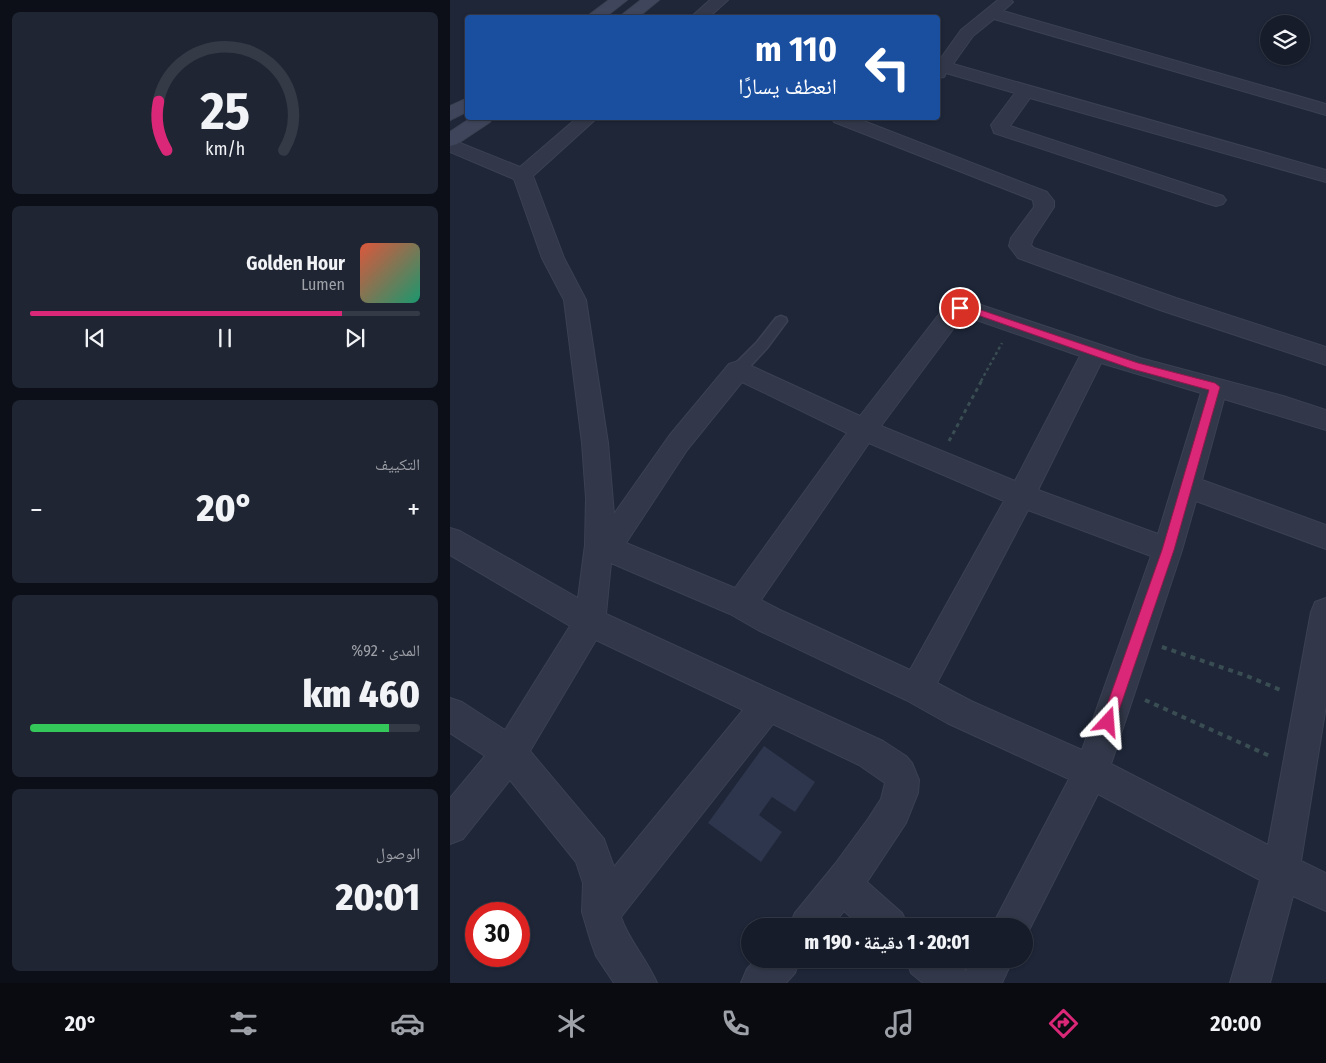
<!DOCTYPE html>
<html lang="ar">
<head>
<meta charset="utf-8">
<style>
	body { margin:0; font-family:"Fira Sans Condensed","Noto Naskh Arabic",sans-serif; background:#1f2532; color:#f1f3f6; direction:rtl; height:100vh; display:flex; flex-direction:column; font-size:19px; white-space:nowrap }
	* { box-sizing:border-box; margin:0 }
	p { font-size:16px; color:#9ea1a8 }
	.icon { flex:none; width:28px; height:28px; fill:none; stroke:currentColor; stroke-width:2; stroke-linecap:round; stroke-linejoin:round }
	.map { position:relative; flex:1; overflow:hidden; direction:ltr }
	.details { display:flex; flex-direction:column; gap:12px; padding:12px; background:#0c0f17; width:450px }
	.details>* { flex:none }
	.top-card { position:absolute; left:15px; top:15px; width:475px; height:105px; border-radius:5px; box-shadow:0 1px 4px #0004,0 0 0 1px #353a47; direction:rtl; background:#1a4fa0; color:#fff; overflow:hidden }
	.controls { position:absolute; left:810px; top:15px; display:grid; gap:10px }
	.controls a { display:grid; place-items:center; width:50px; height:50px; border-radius:50%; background:#161c2a; box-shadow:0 1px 4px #0004,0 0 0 1px #353a47; font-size:25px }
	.speed { position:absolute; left:15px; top:902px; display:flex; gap:10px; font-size:25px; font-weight:700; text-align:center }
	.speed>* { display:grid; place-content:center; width:65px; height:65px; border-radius:50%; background:#161c2a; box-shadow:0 1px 4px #0004,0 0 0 1px #353a47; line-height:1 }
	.speed .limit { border:8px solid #d22; background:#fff; color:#111 }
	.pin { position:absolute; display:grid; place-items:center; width:42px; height:42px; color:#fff; margin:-21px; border:2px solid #fff; border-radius:50%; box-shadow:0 1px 5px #0007 }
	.me { position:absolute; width:55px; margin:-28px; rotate:19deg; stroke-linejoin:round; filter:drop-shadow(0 0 4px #0008) }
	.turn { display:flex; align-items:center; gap:18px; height:105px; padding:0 20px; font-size:22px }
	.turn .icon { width:65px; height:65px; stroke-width:2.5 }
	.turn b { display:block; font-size:35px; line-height:42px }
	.big { font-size:38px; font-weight:800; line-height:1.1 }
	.details .tile { flex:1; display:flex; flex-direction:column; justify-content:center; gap:8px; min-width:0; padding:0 18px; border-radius:8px; background:#1f2532 }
	.details .dial { align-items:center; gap:0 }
	.dial svg { height:130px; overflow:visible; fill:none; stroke:#353a47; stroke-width:7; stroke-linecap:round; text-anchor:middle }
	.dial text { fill:#f1f3f6; stroke:none }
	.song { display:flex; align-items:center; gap:15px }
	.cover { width:60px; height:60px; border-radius:8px; background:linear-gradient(135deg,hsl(10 70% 55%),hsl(160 70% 35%)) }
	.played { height:5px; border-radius:2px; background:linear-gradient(90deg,#db2777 80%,#353a47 80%) }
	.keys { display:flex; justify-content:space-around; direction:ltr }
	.heat { display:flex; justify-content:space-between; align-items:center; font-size:28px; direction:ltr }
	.charge { height:8px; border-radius:4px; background:linear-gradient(90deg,#34c759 92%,#353a47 0) }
	.trip { position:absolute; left:291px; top:918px; width:292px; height:50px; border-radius:25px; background:#161c2a; box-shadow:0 1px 4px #0004,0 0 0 1px #353a47; font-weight:800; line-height:50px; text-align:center; direction:rtl }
	.tab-bar { display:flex; height:80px; justify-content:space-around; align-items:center; background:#090b11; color:#9ea1a8 }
	.tab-bar .icon { width:35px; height:35px }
	.tab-bar .selected { color:#db2777 }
	.tab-bar b { font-size:22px; color:#f1f3f6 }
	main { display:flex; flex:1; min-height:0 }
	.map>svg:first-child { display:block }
	.building { fill:#2d364d }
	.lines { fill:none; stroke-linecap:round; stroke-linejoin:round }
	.lane-casing { stroke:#3b4152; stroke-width:3 }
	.street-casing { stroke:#3b4152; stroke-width:2 }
	.secondary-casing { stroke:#3b4152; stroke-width:2 }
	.path-far2 { stroke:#394d52; stroke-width:2.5; stroke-dasharray:3 3; stroke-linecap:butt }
	.path-far1 { stroke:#394d52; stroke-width:3; stroke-dasharray:4 4; stroke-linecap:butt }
	.path { stroke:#394d52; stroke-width:4; stroke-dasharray:5 5; stroke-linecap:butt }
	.lane { fill:#323849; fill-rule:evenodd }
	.street { fill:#323849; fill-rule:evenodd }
	.secondary { fill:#3f465c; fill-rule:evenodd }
	.route { fill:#db2777; stroke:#8e194d }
</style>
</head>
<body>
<main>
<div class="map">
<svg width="876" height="983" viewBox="0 0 876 983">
	<rect width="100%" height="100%" fill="#1e2638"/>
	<!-- building -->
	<path class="building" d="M 314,746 L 365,782 L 345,812 L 322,797 L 309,815 L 332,832 L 311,862 L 258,823 Z"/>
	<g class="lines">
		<defs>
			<path id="lane" d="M 331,316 L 336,318 L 337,321 L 317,348 L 293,374 L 283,374 L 281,370 L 283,366 L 307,342 L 326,318 Z"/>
			<path id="street" d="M 260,0 L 278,0 L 258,18 L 240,18 Z
				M 548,0 L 561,0 L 563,2 L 553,11 L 876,104 L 876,115 L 544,19 L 523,36 L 503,64 L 876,170 L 876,182 L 580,98 L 560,126 L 773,196 L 776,200 L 773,204 L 766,206 L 759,204 L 544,133 L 541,125 L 565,93 L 496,73 L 494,77 L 488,78 L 488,62 L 511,30 Z
				M 127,118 L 147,118 L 83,176 L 114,258 L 136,300 L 158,443 L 164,514 L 219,436 L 279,364 L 288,361 L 297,364 L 410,416 L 497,304 L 516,300 L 690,358 L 833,396 L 876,410 L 876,430 L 774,399 L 752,480 L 876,525 L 876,549 L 746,501 L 732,550 L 661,764 L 818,845 L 861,612 L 865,602 L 876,598 L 876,706 L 851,861 L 876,873 L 876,911 L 843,896 L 820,983 L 780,983 L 810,880 L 648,794 L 575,938 L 575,926 L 542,926 L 619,779 L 497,723 L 456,700 L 308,630 L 280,614 L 161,563 L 156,614 L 433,741 L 456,756 L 462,763 L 469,780 L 468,793 L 456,823 L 417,882 L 452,913 L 458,926 L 411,926 L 394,911 L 382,926 L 339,926 L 345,913 L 385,864 L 418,819 L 431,799 L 435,783 L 409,765 L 323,724 L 171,917 C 179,941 197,959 207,983 L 164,983 L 146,956 L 141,942 L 132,912 L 133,883 L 126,862 L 60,780 L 13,839 L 0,844 L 0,798 L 35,756 L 0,733 L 0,698 L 12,702 L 55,730 L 120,626 L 0,555 L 0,528 L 10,531 L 128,598 L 135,545 L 136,498 L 132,443 L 114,300 L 92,258 L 64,179 L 0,152 L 0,139 L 70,167 ZM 515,316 L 630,356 L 565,481 L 431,426 L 512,317 ZM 651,363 L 751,393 L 708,534 L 588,490 ZM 292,382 L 397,433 L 285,588 L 176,543 L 237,450 ZM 419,443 L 554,501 L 460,670 L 330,610 L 311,600 ZM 578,510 L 701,556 L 632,750 L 521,701 L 487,683 ZM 146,640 L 293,710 L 164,867 L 154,839 L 80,751 Z
				M 382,118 L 406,118 L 597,192 L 604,201 L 604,207 L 583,239 L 581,245 L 584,248 L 726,298 L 876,347 L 876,365 L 710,310 L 568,258 L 559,246 L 561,238 L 584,207 L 583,200 L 384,122 Z
				M 306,959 L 350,959 L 345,973 L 336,983 L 291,983 L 297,969 Z
				M 456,959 L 504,959 L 516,971 L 523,959 L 563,959 L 552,983 L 473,983 L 461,973 Z"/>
			<path id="secondary" d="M 159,0 L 177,0 L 154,18 L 135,18 Z
				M 191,0 L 209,0 L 187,18 L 168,18 Z
				M 18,98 L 18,111 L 0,120 L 0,106 Z
				M 21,118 L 42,118 L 40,122 L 7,144 L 0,146 L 0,132 Z"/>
		</defs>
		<!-- lane casing -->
		<use href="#lane" class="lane-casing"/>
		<!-- street casing -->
		<use href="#street" class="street-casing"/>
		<!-- secondary casing -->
		<use href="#secondary" class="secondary-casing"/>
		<!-- path-far2 -->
		<path class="path-far2" d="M 531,381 L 552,343"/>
		<!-- path-far1 -->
		<path class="path-far1" d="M 499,441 L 532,380
			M 712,647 L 715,648"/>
		<!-- path -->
		<path class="path" d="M 712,647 L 797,676 L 833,691
			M 695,700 L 822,757"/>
		<!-- lane -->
		<use href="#lane" class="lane"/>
		<!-- street -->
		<use href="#street" class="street"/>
		<!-- secondary -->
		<use href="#secondary" class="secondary"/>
	</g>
	<!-- route -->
	<path class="route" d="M 516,305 L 688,363 L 765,383 L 770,387 L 724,550 L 665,722 L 663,727 L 658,729 L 653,727 L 651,722 L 712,550 L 759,390 L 682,369 L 516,311 L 506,311 L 505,308 L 506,306 Z"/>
</svg>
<div class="controls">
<a><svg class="icon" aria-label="layers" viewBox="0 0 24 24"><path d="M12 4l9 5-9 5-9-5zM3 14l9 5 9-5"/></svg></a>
</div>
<div class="speed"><div class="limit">30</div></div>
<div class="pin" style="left:510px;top:308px;background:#d93025"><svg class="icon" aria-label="arrive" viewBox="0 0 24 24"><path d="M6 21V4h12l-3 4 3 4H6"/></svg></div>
<svg class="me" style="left:658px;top:722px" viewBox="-20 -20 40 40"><path d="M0-17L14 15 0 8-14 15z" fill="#db2777" stroke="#fff" stroke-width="4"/></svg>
<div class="trip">20:01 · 1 دقيقة · 190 m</div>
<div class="top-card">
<div class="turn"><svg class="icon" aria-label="left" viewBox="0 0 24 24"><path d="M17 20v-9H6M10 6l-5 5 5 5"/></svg><div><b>110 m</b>انعطف يسارًا</div></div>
</div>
</div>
<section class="details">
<div class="tile dial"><svg viewBox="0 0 100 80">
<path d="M14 69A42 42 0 1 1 86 69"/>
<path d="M14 69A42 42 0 0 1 9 39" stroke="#db2777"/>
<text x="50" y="56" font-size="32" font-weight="700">25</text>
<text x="50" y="72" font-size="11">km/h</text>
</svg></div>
<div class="tile">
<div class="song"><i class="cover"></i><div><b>Golden Hour</b><p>Lumen</p></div></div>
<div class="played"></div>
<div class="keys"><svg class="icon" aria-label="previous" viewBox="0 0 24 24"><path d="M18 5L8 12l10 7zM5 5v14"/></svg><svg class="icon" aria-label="pause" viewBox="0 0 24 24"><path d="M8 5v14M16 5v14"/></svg><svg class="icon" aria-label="next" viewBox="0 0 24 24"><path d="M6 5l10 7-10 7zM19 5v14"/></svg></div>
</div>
<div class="tile"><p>التكييف</p>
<div class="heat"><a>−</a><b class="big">20°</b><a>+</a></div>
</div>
<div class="tile"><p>المدى · 92%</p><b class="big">460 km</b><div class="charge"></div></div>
<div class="tile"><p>الوصول</p><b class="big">20:01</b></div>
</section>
</main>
<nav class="tab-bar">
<b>20:00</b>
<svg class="icon selected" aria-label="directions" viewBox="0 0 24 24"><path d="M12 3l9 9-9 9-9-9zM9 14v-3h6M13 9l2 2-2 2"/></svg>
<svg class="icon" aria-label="music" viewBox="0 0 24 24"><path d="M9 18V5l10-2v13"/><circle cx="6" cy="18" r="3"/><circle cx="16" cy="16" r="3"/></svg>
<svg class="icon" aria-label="phone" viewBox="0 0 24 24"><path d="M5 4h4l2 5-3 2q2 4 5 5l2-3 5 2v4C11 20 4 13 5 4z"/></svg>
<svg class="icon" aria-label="climate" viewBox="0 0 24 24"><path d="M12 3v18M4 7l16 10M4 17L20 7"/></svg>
<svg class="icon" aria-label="car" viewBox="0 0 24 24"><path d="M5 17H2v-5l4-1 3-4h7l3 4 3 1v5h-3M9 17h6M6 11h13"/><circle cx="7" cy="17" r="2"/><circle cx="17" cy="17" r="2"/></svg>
<svg class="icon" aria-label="filters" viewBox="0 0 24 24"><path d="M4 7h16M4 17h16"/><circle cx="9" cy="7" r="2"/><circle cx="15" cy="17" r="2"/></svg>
<b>20°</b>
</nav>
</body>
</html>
